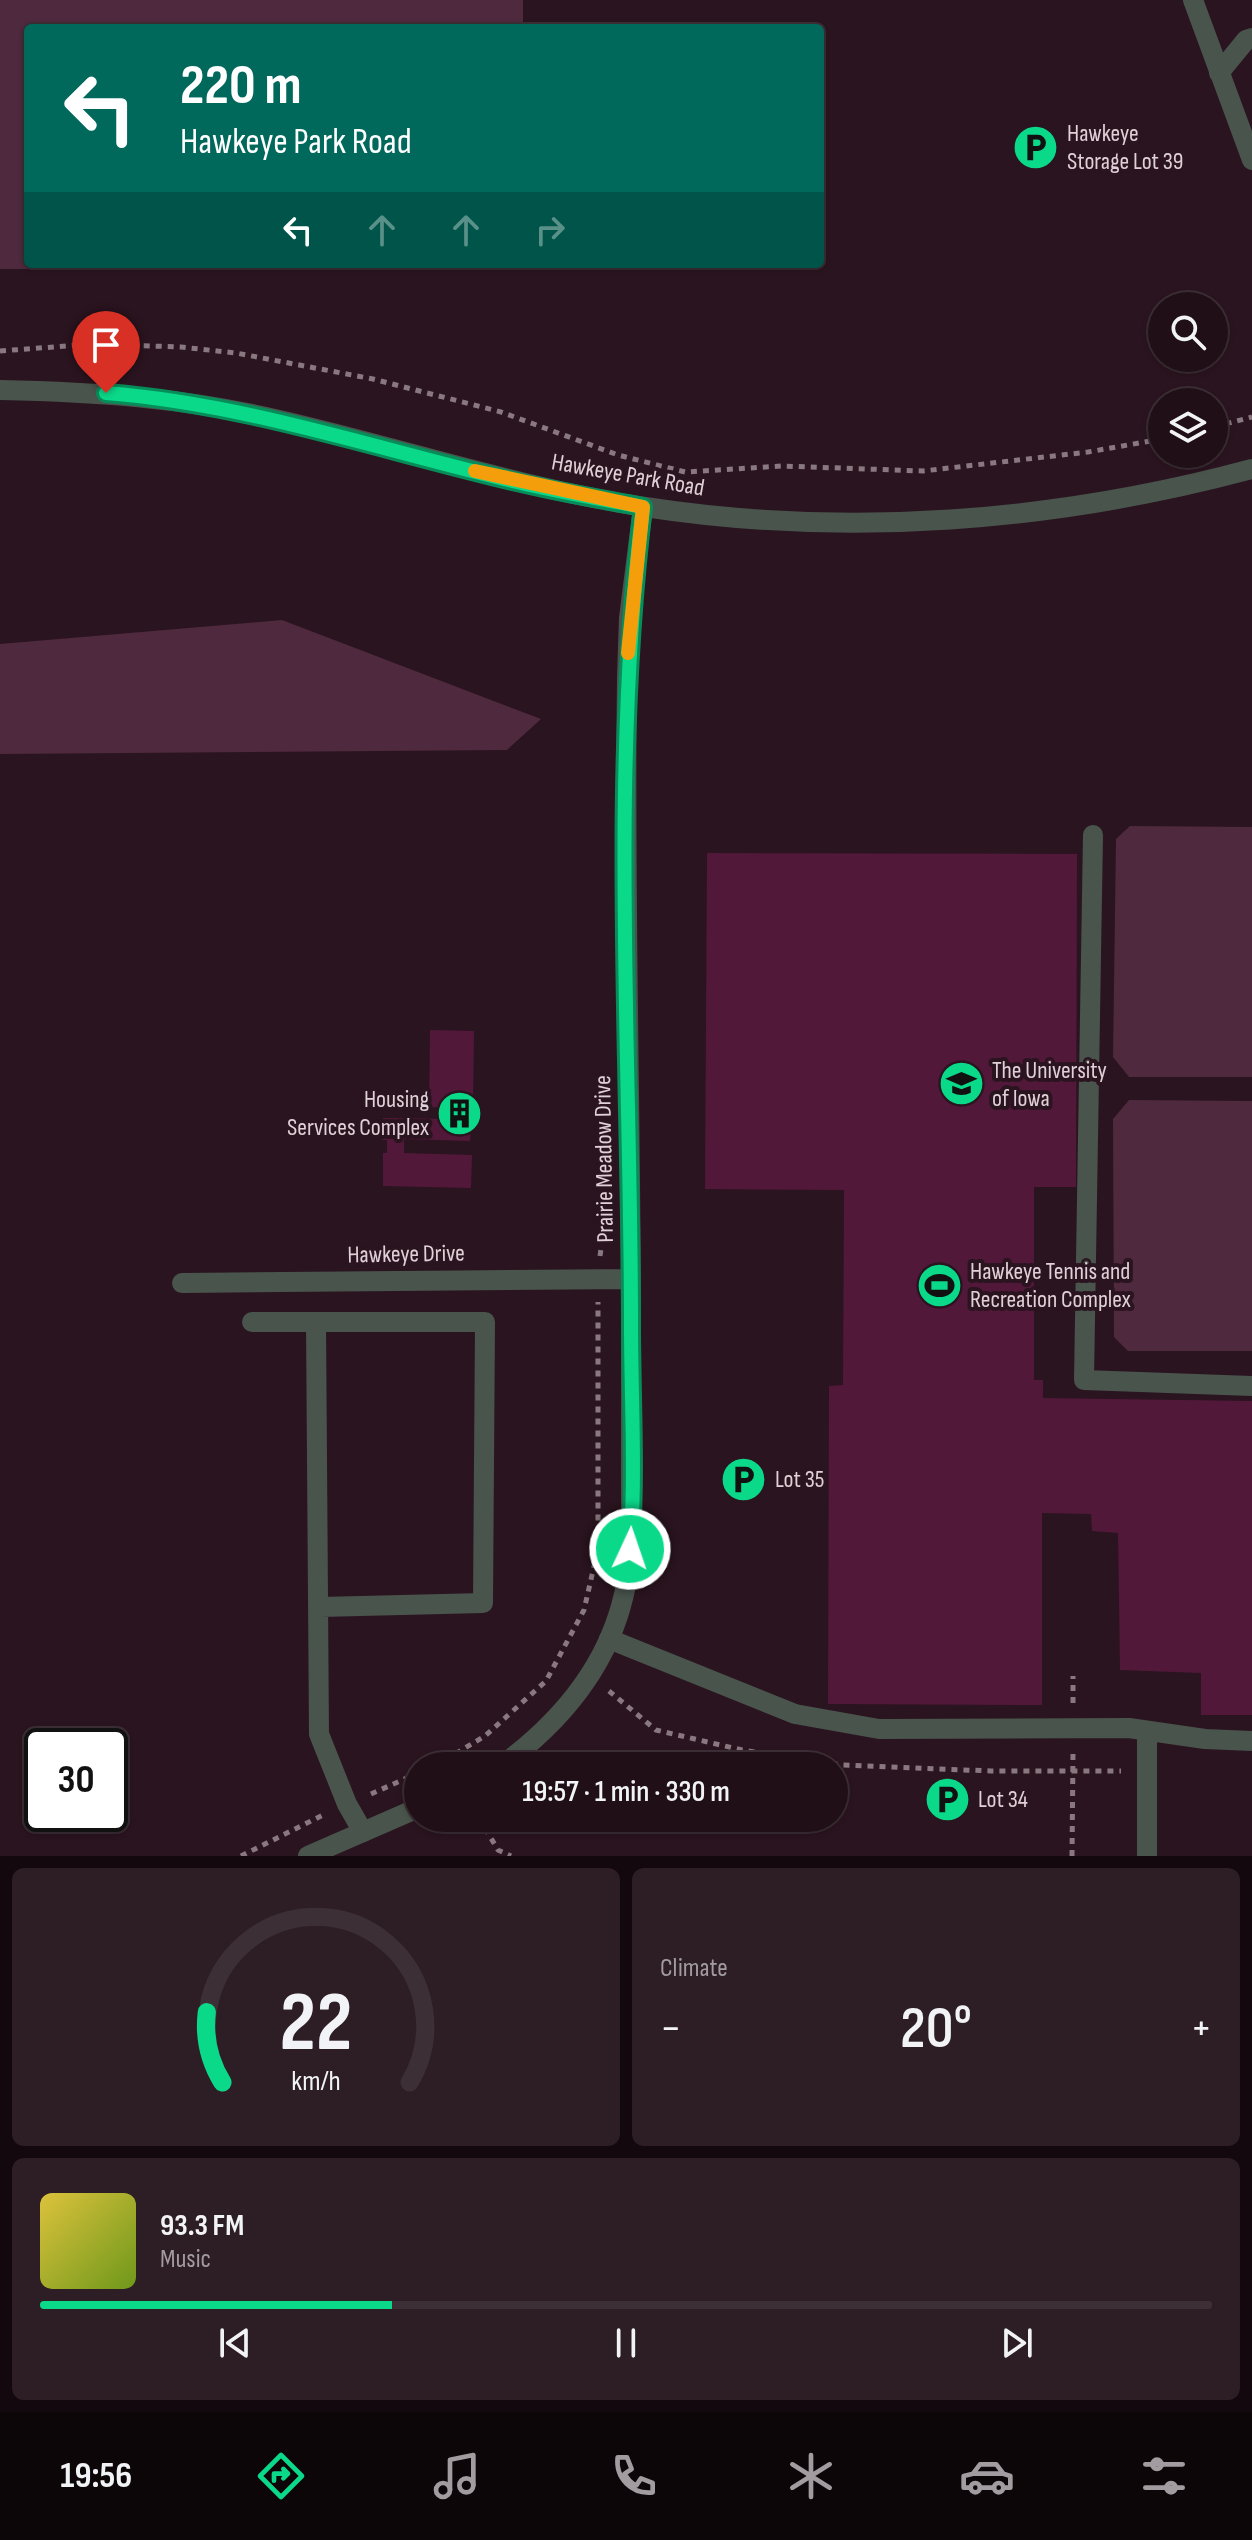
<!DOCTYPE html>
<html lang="en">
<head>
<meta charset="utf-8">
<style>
	body { margin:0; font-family:"Sofia Sans Condensed",sans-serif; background:#2d1d24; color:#f1f3f6; height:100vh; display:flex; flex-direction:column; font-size:30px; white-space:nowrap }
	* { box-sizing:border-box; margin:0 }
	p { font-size:26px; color:#a29ca1 }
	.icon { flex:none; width:44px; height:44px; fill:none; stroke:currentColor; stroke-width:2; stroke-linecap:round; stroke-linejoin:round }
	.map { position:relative; height:1856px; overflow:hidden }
	.panel { display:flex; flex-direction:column; gap:12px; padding:12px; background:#12080d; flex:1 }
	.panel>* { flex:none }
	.guide { position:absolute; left:24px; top:24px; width:800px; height:244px; border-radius:8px; box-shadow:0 2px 6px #0004,0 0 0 2px #3d2f36; background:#00695c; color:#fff; overflow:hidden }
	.fabs { position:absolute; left:1148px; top:292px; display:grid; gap:16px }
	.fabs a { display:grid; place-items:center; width:80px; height:80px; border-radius:50%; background:#200f17; box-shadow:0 2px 6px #0004,0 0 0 2px #3d2f36; font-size:40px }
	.speed { position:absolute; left:24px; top:1728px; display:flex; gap:16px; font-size:40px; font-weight:700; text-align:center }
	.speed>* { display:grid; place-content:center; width:104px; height:104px; border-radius:50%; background:#200f17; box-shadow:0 2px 6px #0004,0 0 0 2px #3d2f36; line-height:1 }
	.speed .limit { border:4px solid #111; border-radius:12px; background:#fff; color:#111 }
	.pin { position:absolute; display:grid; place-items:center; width:68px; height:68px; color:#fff; margin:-82px -34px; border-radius:50% 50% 50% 0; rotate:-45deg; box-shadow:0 0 8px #0007 }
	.pin .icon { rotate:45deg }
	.me { position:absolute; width:88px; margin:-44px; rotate:3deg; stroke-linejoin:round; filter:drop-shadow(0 0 6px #0008) }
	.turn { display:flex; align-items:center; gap:28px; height:168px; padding:0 24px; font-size:36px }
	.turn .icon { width:104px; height:104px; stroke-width:2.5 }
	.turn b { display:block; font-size:56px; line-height:68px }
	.lanes { display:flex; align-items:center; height:76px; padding:0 24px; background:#0003; justify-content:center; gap:40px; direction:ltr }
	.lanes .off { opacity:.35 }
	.big { font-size:60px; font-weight:600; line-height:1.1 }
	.panel .widget { flex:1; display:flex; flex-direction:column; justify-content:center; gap:12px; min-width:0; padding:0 28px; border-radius:12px; background:#2d1d24 }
	.panel .dial { align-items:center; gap:0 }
	.dial svg { height:208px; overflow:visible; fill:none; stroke:#3d2f36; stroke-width:7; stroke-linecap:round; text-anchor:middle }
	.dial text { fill:#f1f3f6; stroke:none }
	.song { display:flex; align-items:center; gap:24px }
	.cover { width:96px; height:96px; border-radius:12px; background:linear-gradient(135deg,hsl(50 70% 55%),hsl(80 70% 35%)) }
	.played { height:8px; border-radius:4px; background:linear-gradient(90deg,#0bd98a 30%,#3d2f36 30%) }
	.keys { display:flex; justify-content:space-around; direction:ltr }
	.heat { display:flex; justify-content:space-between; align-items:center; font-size:44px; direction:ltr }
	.panel .tiles { flex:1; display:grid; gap:12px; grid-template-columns:1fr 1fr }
	.widget:last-child { grid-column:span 2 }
	.trip { position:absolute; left:404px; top:1752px; width:444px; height:80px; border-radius:40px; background:#200f17; box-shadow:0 2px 6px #0004,0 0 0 2px #3d2f36; font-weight:600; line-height:80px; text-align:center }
	.menu { display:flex; height:128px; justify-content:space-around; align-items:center; background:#0d0609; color:#a29ca1 }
	.menu .icon { width:56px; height:56px }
	.menu .on { color:#0bd98a }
	.menu b { font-size:36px; color:#f1f3f6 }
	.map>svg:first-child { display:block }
	.green { fill:#4f293d }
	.building { fill:#521839 }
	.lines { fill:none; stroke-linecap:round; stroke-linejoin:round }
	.path { stroke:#8a7880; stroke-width:5; stroke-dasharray:6 6; stroke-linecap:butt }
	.lane { stroke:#49544d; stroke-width:20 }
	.street { stroke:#49544d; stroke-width:20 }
	.route-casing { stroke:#078d5a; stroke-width:20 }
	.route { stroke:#0bd98a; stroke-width:14 }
	.slow { stroke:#f59e0b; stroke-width:14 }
	.labels { text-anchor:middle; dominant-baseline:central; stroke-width:8; stroke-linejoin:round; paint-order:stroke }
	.poi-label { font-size:24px; fill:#e0d0d7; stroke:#2a141f; text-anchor:start }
	.street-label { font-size:24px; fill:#e0d0d7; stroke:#2a141f }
</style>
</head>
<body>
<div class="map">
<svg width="1252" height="1856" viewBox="0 0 1252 1856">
	<rect width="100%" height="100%" fill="#2a141f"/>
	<!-- green -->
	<path class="green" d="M 0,0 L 523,0 L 523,28 L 28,28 L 28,264 L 522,264 L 522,270 L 0,269 Z
		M 282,620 L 541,719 L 507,750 L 0,754 L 0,644 Z
		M 1130,826 L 1252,827 L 1252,1077 L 1129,1077 L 1113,1057 L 1116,839 Z
		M 1129,1100 L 1252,1101 L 1252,1351 L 1128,1351 L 1114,1337 L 1113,1119 Z"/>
	<!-- building -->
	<path class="building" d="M 707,853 L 1077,854 L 1076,1187 L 1034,1187 L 1034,1380 L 1043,1380 L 1043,1398 L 1252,1401 L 1252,1715 L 1201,1715 L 1201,1673 L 1120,1670 L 1118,1533 L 1092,1531 L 1091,1514 L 1042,1513 L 1042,1705 L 828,1704 L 829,1386 L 843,1385 L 844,1190 L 705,1189 Z
		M 430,1030 L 474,1031 L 473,1107 L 466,1106 L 465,1125 L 471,1125 L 470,1141 L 404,1139 L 404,1153 L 472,1155 L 471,1188 L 383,1186 L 383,1153 L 387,1153 L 387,1140 L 382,1140 L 383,1118 L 455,1119 L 455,1108 L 429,1107 Z"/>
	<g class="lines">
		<!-- path -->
		<path class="path" d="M 0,351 L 93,344 L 181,347 L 236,353 L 373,379 L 501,412 L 618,455 L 685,472 L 782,466 L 923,471 L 1088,452 L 1162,439
			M 1214,427 L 1252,417
			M 600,1256 L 603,1235
			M 609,1691 L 656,1730 L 742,1750 L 842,1765 L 991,1771 L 1121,1771
			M 1073,1703 L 1073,1676
			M 435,1766 L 485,1736 L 546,1681 L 584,1610 L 598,1549 L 598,1302
			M 371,1794 L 418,1773
			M 479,1818 L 498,1850 L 511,1856
			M 241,1856 L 325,1814
			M 1072,1856 L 1073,1753"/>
		<!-- lane -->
		<path class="lane" d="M 1193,0 L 1252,160
			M 1219,73 L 1246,40 L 1252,38
			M 1093,835 L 1084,1380 L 1252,1386
			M 252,1322 L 316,1322
			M 320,1607 L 483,1603 L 485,1322 L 316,1322 L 319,1734 L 347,1804 L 363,1832
			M 609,1639 L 795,1714 L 879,1729 L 1129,1728 L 1205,1739 L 1252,1741
			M 1147,1856 L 1147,1731"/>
		<!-- street -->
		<path class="street" d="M 0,390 C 94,392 187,398 279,420 C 401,448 520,488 645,507 C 847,538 1055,522 1252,469
			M 182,1283 L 631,1279
			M 501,1766 C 557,1725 602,1674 621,1606 C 633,1565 631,1521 631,1480 C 631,1431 631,1383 631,1335 C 631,1116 624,896 627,677 L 629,618 L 643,507
			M 308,1856 L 418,1808"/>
	</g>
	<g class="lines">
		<defs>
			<path id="route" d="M 106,393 C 247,404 380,450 517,482 C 558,492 601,499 643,507 C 610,777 631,1053 631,1325 C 631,1399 636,1475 630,1549"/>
		</defs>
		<!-- route casing -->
		<use href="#route" class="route-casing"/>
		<!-- route -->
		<use href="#route" class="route"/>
		<!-- slow -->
		<path class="slow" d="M 475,471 L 643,507 L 628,653"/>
	</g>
	<!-- icons -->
	<defs>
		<symbol id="parking-disc" viewBox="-11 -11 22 22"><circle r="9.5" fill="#0bd98a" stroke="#2a141f"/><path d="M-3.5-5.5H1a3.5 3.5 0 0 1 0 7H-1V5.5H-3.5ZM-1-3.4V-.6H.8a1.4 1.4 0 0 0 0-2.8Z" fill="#111"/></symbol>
		<symbol id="university-disc" viewBox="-11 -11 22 22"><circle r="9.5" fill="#0bd98a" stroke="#2a141f"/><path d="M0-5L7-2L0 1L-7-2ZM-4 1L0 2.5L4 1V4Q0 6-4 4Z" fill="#111"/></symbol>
		<symbol id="building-disc" viewBox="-11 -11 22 22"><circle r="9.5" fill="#0bd98a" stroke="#2a141f"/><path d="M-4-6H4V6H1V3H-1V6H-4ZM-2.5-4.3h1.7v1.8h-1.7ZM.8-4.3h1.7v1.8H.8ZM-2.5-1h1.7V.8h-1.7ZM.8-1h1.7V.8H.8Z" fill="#111"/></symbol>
		<symbol id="stadium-disc" viewBox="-11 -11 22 22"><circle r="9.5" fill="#0bd98a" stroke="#2a141f"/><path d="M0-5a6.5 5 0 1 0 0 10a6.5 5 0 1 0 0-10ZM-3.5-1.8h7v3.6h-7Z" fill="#111"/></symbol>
	</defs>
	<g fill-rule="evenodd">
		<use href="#parking-disc" x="1010" y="122" width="51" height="51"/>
		<use href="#university-disc" x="936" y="1058" width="51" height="51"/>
		<use href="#building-disc" x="434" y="1088" width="51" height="51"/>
		<use href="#stadium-disc" x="914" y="1260" width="51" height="51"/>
		<use href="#parking-disc" x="718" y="1454" width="51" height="51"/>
		<use href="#parking-disc" x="922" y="1774" width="51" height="51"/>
	</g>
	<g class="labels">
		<!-- poi labels -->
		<g class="poi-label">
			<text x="1067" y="133">Hawkeye<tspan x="1067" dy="28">Storage Lot 39</tspan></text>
			<text x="992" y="1070">The University<tspan x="992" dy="28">of Iowa</tspan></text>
			<text x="429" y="1099" text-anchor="end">Housing<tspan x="429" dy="28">Services Complex</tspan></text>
			<text x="970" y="1271">Hawkeye Tennis and<tspan x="970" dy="28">Recreation Complex</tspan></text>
			<text x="775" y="1479">Lot 35</text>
			<text x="978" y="1799">Lot 34</text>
		</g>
		<!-- street labels -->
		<g class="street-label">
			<text transform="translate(628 475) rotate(10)">Hawkeye Park Road</text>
			<text transform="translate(604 1159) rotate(-91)">Prairie Meadow Drive</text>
			<text transform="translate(406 1254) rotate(-1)">Hawkeye Drive</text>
		</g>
	</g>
</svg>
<div class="fabs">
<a><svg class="icon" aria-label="search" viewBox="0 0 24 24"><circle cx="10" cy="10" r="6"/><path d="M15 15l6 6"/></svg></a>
<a><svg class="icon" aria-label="layers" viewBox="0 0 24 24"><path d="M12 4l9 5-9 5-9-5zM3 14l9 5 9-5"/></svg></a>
</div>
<div class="speed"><div class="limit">30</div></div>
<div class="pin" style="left:106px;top:393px;background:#d93025"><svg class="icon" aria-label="arrive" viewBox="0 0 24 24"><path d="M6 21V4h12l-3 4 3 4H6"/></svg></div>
<svg class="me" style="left:630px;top:1549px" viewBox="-20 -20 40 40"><circle r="17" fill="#0bd98a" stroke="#fff" stroke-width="3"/><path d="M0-11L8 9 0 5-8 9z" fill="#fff"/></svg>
<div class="trip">19:57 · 1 min · 330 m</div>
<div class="guide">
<div class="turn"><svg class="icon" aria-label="left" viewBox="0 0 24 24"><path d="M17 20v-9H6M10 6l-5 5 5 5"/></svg><div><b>220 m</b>Hawkeye Park Road</div></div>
<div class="lanes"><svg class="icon" aria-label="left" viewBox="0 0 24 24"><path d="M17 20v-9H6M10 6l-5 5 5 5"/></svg><svg class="icon off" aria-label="ahead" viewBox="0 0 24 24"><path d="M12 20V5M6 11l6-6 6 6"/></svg><svg class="icon off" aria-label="ahead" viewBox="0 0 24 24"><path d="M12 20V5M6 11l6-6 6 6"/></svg><svg class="icon off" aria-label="right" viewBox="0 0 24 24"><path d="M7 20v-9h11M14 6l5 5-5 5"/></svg></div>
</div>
</div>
<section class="panel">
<div class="tiles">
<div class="widget dial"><svg viewBox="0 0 100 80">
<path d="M14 69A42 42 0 1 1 86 69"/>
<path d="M14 69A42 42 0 0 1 8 42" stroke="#0bd98a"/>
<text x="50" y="56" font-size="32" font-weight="700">22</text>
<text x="50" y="72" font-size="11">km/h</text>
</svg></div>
<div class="widget"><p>Climate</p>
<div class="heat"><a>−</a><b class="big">20°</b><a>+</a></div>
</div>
<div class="widget">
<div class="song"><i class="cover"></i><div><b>93.3 FM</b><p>Music</p></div></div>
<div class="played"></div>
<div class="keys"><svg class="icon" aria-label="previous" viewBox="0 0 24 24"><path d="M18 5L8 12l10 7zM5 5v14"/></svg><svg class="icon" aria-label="pause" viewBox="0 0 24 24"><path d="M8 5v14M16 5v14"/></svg><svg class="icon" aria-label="next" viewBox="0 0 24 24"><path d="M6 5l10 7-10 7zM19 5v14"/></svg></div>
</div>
</div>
</section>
<nav class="menu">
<b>19:56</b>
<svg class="icon on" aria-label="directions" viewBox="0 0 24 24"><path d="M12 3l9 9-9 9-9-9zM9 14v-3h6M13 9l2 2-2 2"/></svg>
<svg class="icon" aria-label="music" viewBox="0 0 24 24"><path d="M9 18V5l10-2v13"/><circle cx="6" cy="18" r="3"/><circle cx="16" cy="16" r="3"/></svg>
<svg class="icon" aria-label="phone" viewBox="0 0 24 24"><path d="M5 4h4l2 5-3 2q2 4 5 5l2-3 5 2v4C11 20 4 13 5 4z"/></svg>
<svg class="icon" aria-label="climate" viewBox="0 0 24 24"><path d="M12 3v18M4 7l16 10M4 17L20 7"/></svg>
<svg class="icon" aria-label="car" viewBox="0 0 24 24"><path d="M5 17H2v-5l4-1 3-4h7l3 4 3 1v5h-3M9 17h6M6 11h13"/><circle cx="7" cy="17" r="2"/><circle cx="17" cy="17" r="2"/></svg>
<svg class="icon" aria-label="filters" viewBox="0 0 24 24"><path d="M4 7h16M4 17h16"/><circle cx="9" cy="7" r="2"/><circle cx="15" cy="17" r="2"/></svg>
</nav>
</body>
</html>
